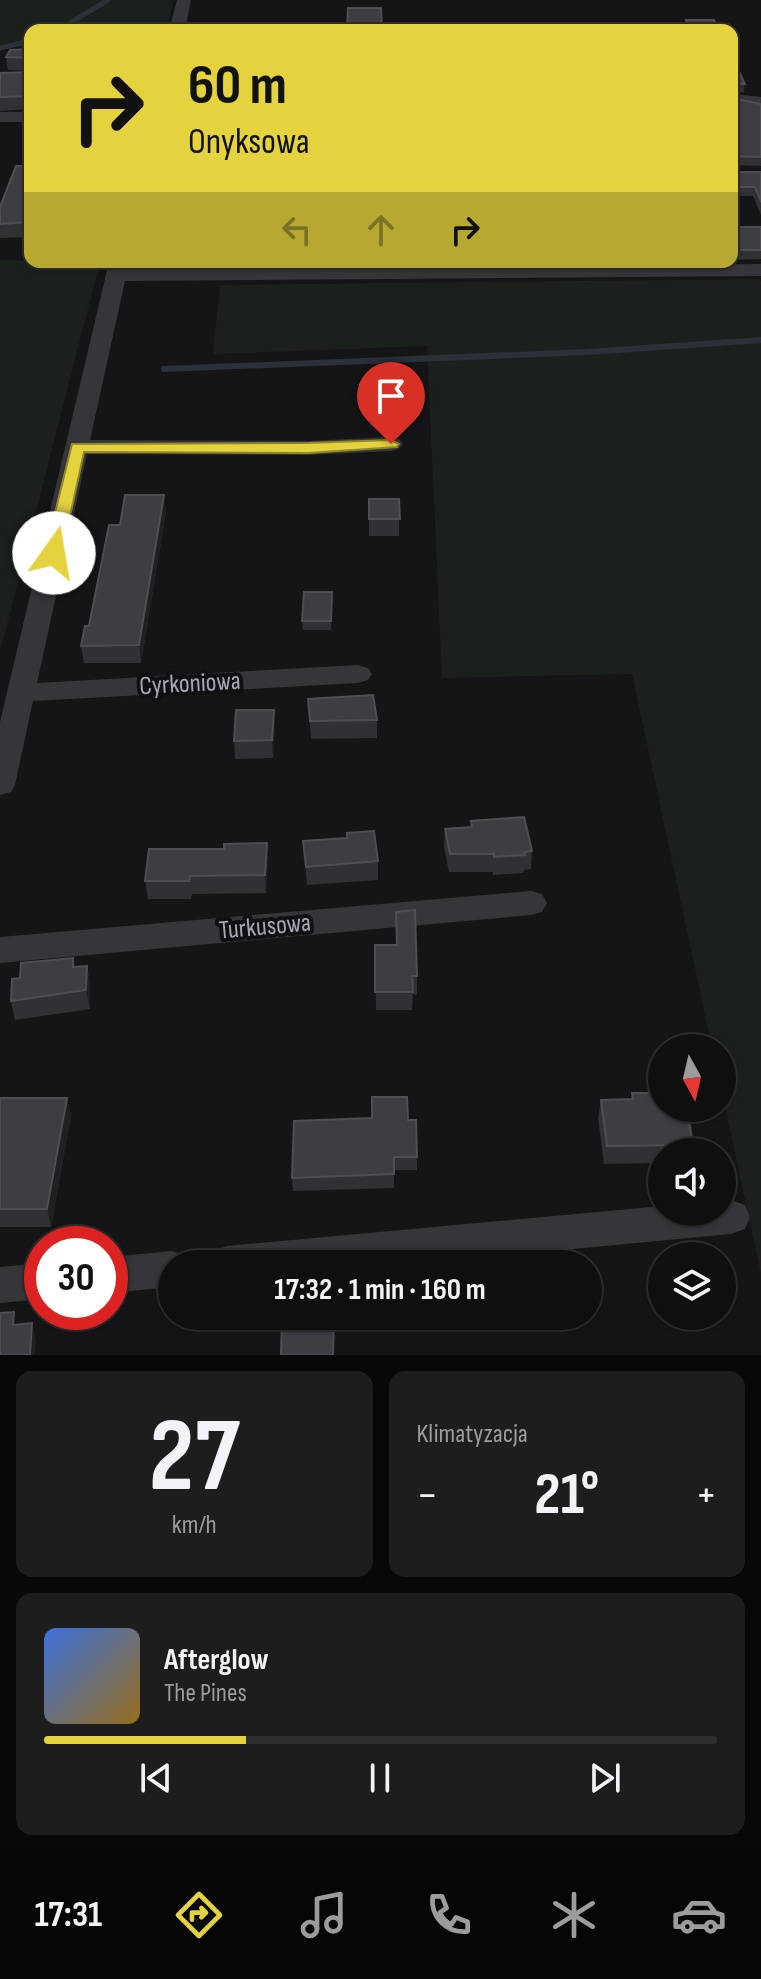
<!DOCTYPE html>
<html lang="pl">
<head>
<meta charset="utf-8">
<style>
	body { margin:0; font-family:"Sofia Sans Condensed",sans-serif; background:#1e1d1e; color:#f1f3f6; height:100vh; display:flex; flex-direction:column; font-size:30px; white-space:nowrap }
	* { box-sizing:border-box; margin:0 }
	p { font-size:26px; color:#9c9c9f }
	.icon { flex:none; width:44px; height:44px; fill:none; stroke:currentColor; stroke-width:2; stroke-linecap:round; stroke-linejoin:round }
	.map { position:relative; height:1355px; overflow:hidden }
	.side { display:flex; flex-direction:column; gap:16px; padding:16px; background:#090809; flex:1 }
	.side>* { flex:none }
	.top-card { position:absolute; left:24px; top:24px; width:714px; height:244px; border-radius:16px; box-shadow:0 2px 6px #0004,0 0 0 2px #302f30; background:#e4d33e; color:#111; overflow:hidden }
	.needle { width:52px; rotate:172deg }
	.fabs { position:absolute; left:648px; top:1034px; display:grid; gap:16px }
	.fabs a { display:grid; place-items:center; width:88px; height:88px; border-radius:50%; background:#100f10; box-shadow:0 2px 6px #0004,0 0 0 2px #302f30; font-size:40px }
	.speed { position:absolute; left:24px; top:1226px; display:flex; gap:16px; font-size:40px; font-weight:700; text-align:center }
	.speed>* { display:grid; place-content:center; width:104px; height:104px; border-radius:50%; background:#100f10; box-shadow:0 2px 6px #0004,0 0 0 2px #302f30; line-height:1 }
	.speed .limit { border:12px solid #d22; background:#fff; color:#111 }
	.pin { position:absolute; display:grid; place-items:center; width:68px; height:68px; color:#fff; margin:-82px -34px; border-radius:50% 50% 50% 0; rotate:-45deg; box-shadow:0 0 8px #0007 }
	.pin .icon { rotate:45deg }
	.me { position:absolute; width:88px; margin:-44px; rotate:13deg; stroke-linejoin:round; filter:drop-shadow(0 0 6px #0008) }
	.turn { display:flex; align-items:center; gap:28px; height:168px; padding:0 32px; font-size:36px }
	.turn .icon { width:104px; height:104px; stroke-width:2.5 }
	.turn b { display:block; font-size:56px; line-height:68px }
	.lanes { display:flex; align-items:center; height:76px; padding:0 32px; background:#0003; justify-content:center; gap:40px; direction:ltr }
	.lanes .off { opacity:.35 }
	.big { font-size:60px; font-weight:700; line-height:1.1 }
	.side .tile { flex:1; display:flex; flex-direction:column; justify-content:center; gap:12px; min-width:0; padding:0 28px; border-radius:16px; background:#1e1d1e }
	.side .dial { align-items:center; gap:0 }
	.dial b { font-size:104px; line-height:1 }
	.song { display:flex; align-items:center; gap:24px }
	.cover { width:96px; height:96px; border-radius:12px; background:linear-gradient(135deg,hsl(220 70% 55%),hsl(40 70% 35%)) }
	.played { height:8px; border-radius:4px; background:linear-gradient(90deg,#e4d33e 30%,#302f30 30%) }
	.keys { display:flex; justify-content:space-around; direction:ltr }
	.heat { display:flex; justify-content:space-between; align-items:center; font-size:44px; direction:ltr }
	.side .tiles { flex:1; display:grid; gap:16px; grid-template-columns:1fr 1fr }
	.tile:last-child { grid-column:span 2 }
	.trip { position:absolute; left:158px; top:1250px; width:444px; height:80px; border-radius:40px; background:#100f10; box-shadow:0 2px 6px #0004,0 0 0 2px #302f30; font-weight:700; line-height:80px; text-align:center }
	.dock { display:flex; height:128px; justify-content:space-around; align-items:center; background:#060606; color:#9c9c9f }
	.dock .icon { width:56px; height:56px }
	.dock .active { color:#e4d33e }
	.dock b { font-size:36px; color:#f1f3f6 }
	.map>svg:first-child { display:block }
	.green { fill:#1b201d }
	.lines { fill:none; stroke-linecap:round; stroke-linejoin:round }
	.stream-far1 { stroke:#2b3039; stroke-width:5 }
	.stream { stroke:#2b3039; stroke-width:6 }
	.minor { fill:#36353a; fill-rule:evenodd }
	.wall { fill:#313034 }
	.shaded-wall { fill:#201f22 }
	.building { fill:#3e3d42; stroke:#4e4e54; stroke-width:2 }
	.route { fill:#e4d33e; stroke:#948928; stroke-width:2 }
	.labels { text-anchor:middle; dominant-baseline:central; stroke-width:8; stroke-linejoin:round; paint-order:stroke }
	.street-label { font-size:26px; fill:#a7a8b5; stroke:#100f11 }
</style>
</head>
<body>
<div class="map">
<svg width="761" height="1355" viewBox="0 0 761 1355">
	<rect width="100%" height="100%" fill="#151416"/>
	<!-- green -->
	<path class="green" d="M 0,0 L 174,0 L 166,30 L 30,30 L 30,46 L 0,46 Z
		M 0,260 L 100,262 L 0,652 Z
		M 760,279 L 761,282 L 761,1274 L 722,1093 L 722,1048 L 712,1048 L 632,674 L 442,678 L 427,346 L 213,354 L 220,285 Z"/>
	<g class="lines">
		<!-- stream-far1 -->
		<path class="stream-far1" d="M 58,30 L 108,0
			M 0,48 L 30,41"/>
		<!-- stream -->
		<path class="stream" d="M 164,369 L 588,352 L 761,340"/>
		<!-- minor -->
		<path class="minor" d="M 177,0 L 191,0 L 185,30 L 169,30 Z
			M 732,94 L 761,97 L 761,107 L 732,104 Z
			M 0,112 L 30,112 L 30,122 L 0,122 Z
			M 109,262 L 129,262 L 127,269 L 761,264 L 761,276 L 125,281 L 90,440 L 308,441 L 391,437 L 399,439 L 403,444 L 399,449 L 391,451 L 308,455 L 87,454 L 37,683 L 358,665 L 368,668 L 372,674 L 368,680 L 358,683 L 33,701 L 15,785 L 11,792 L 0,795 L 0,722 Z
			M 531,891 L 542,894 L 547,903 L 542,912 L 531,915 L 0,963 L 0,937 Z
			M 731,1200 L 745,1205 L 750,1217 L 745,1229 L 731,1234 L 417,1264 L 207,1264 L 213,1251 L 227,1246 L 662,1206 L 662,1212 L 722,1212 L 722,1201 Z
			M 172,1251 L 186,1256 L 190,1264 L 172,1264 L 172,1287 L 110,1293 L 110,1257 Z
			M 42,1263 L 42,1299 L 0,1303 L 0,1267 Z"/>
	</g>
	<!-- wall -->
	<path class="wall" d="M 686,20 L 719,30 L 686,30 Z
		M 30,49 L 30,71 L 8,70 L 6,57 Z
		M 732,57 L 745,84 L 744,92 L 732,92 Z
		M 30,72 L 30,109 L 0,111 L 0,73 Z
		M 732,98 L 761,103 L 761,166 L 732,165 Z
		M 30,166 L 30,237 L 0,238 L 0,207 Z
		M 732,171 L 733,172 L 761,172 L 761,215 L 753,196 L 732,196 Z
		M 732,227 L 761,227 L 761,259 L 732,260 Z
		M 283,262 L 307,262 L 307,263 Z
		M 370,390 L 399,410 L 399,426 L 370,426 Z
		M 369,499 L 399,499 L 399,536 L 369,536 Z
		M 166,512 L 141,663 L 84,663 L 81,646 L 89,626 L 120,525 Z
		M 332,592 L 331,630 L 303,630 L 302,621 Z
		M 308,699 L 377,720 L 377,738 L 311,739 Z
		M 275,728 L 273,758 L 235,759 L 234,741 Z
		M 471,821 L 532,851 L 531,869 L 524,870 L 523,873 L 493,875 L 493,872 L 449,872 L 444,847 L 445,829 L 470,827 Z
		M 303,841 L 378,861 L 378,880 L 307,885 Z
		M 267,843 L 268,861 L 266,893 L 192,894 L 191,899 L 148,899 L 145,881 L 224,849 Z
		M 375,945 L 417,976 L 417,995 L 413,994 L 412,1010 L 376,1010 Z
		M 73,958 L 75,967 L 87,966 L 90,984 L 90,1009 L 15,1020 L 11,1001 L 20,978 Z
		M 632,1093 L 693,1145 L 692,1152 L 662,1152 L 662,1163 L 604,1164 L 598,1118 L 601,1100 L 631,1099 Z
		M 0,1098 L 67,1098 L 71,1116 L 51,1227 L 0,1227 Z
		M 372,1118 L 408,1120 L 417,1157 L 417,1170 L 394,1170 L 394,1188 L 293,1191 L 292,1178 Z"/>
	<!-- shaded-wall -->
	<path class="shaded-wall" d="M 164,495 L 166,512 L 141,663 L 139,645 Z
		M 274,710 L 275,728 L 273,758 L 272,740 Z
		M 267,843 L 268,861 L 266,893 L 265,875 Z
		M 87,966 L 90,984 L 90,1009 L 86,990 Z
		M 67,1098 L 71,1116 L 51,1227 L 47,1209 Z
		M 32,1323 L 36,1340 L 35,1355 L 30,1355 Z"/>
	<!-- building -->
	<path class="building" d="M 348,8 L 381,8 L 382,30 L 347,30 Z
		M 686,20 L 714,20 L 719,30 L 691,30 Z
		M 30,49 L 30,58 L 6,57 L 10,50 Z
		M 732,57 L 745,84 L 732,83 Z
		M 30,72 L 30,96 L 0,97 L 0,73 Z
		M 732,98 L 761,104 L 761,157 L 733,156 L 732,161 Z
		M 16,166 L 30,166 L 30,222 L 0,224 L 0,207 Z
		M 732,171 L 733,172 L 761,172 L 761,202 L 755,187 L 732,187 Z
		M 732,227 L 761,227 L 761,250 L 732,250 Z
		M 399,389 L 399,410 L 370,410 L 370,390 Z
		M 125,495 L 164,495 L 139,645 L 81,646 L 85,626 L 89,626 L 109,525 L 120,525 Z
		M 369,499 L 399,499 L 400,519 L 369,519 Z
		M 304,592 L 332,592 L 331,621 L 302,621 Z
		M 373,695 L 377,720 L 310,721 L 308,699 Z
		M 236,710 L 274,710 L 272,740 L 234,741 Z
		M 524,817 L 532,851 L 524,852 L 525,855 L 494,857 L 494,854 L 450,854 L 445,829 L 472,827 L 471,821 Z
		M 374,831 L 378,861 L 306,867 L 303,841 L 347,838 L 347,833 Z
		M 267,843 L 265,875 L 190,876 L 189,881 L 145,881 L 149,849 L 224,849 L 224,844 Z
		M 415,910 L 417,976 L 412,976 L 413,992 L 375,992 L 375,945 L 397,945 L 396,912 Z
		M 73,958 L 73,967 L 87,966 L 86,990 L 11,1001 L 12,979 L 20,978 L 21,963 Z
		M 632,1093 L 662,1093 L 662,1108 L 687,1108 L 693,1145 L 607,1146 L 601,1100 L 633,1099 Z
		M 372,1097 L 407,1097 L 408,1120 L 416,1120 L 417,1157 L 394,1157 L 394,1174 L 292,1178 L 294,1121 L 372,1118 Z
		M 0,1098 L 67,1098 L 47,1209 L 0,1209 Z
		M 14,1312 L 13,1325 L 32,1323 L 30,1355 L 0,1355 L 0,1313 Z
		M 282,1316 L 324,1316 L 324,1320 L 334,1320 L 333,1355 L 281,1355 Z"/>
	<!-- route -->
	<path class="route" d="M 391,440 L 399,444 L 397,447 L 308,453 L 84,452 L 62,553 L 54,558 L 45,553 L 72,444 L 308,443 Z"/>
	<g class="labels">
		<!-- street labels -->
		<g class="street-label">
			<text transform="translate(190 684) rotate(-3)">Cyrkoniowa</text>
			<text transform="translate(265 927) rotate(-5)">Turkusowa</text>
		</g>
	</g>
</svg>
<div class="fabs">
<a><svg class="needle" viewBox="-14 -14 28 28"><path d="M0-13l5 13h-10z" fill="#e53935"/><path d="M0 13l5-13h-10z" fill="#9c9c9f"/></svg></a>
<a><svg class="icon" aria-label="sound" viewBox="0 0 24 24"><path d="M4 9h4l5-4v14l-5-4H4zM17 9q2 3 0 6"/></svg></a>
<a><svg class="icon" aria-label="layers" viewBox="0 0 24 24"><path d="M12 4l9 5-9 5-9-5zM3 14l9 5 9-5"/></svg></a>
</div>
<div class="speed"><div class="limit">30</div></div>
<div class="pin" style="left:391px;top:444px;background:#d93025"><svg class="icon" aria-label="arrive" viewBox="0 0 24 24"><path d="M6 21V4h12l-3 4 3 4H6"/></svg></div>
<svg class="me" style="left:54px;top:553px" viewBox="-20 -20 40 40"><circle r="19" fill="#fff"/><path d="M0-13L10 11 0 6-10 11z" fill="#e4d33e"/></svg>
<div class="trip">17:32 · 1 min · 160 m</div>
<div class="top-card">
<div class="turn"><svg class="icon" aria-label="right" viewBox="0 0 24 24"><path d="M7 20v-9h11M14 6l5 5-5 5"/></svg><div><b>60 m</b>Onyksowa</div></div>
<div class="lanes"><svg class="icon off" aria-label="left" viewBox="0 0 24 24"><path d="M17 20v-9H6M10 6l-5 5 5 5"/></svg><svg class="icon off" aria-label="ahead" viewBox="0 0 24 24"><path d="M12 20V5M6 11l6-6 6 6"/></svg><svg class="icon" aria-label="right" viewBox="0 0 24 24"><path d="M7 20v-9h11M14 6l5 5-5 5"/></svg></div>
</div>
</div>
<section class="side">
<div class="tiles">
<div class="tile dial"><b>27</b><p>km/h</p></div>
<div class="tile"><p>Klimatyzacja</p>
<div class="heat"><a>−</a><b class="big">21°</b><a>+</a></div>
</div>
<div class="tile">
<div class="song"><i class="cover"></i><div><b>Afterglow</b><p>The Pines</p></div></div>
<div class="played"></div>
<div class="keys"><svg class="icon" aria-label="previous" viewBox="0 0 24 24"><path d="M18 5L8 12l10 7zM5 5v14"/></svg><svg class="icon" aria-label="pause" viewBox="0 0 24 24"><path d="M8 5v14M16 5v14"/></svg><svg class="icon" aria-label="next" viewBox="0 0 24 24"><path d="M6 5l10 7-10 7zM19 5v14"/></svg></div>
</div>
</div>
</section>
<nav class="dock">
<b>17:31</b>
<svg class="icon active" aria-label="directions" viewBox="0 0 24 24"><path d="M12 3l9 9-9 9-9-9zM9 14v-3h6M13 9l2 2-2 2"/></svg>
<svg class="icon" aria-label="music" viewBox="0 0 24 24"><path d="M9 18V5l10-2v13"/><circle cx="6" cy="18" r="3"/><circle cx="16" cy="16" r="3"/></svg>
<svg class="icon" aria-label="phone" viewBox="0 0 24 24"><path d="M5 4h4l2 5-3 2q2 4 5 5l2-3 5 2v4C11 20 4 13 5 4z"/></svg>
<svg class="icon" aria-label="climate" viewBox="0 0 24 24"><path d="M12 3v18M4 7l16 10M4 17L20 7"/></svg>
<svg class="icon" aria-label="car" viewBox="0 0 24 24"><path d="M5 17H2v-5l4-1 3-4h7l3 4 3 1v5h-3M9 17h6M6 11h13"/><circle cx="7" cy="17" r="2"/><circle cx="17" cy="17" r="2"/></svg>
</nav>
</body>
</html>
